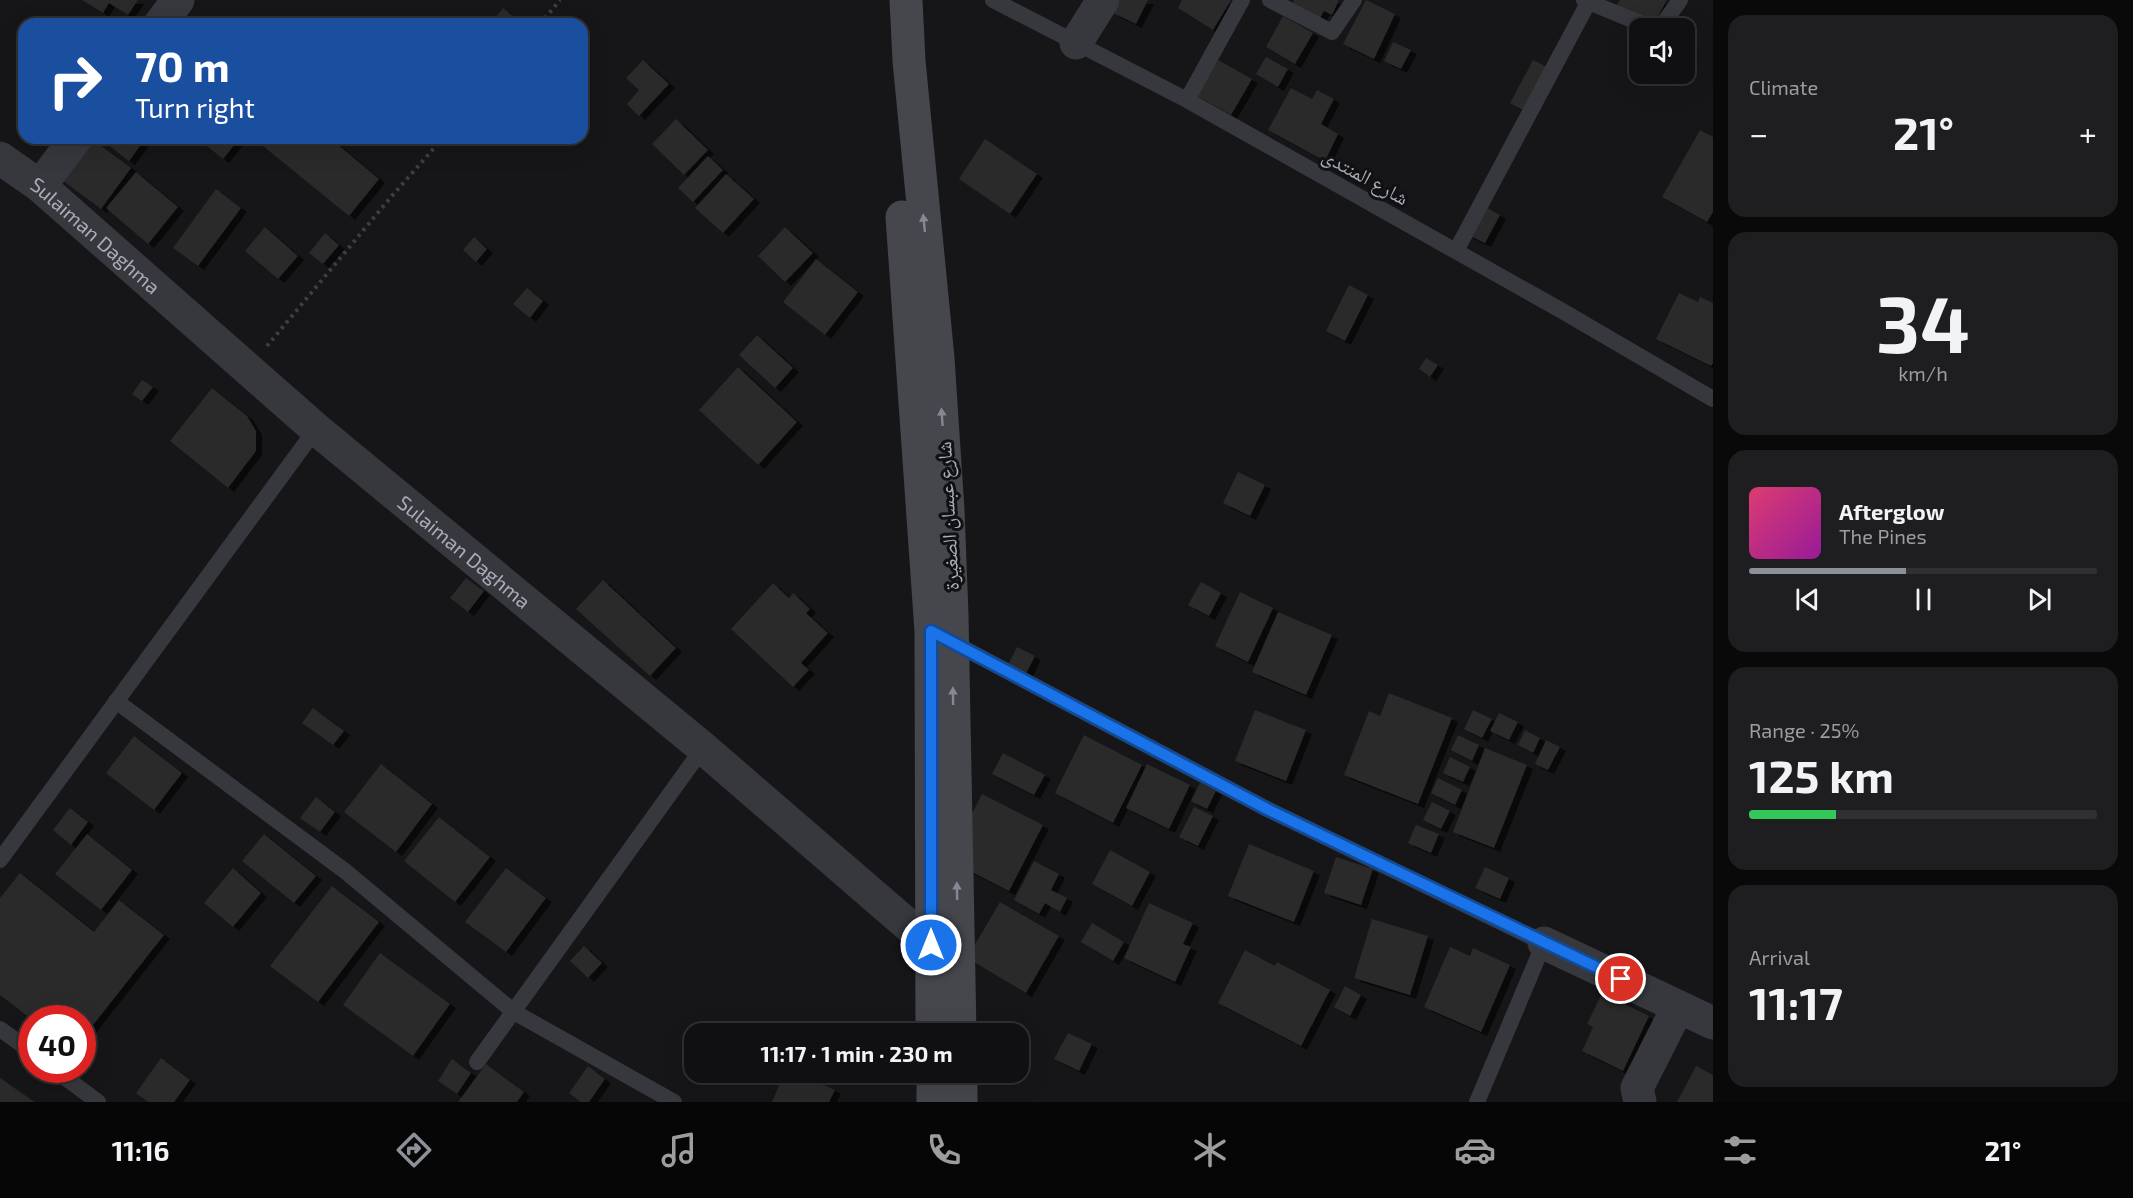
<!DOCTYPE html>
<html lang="en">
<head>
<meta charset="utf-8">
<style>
	body { margin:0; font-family:"Exo 2","Noto Naskh Arabic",sans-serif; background:#1e1e20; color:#f1f3f6; height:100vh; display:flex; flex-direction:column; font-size:22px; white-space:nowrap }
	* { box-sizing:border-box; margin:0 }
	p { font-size:20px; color:#9c9d9f }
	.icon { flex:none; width:33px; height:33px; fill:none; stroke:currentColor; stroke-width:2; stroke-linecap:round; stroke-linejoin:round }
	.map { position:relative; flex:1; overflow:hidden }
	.panel { display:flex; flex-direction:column; gap:15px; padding:15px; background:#09090a; width:420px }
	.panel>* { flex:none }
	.guide { position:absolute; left:18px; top:18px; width:570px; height:126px; border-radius:18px; box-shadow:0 6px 24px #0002,0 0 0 2px #303032; background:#1a4fa0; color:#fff; overflow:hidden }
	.buttons { position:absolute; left:1629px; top:18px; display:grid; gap:12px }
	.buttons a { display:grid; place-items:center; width:66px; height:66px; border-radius:12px; background:#101012; box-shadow:0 6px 24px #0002,0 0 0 2px #303032; font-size:30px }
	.speed { position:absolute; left:18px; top:1005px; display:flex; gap:12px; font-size:30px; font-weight:700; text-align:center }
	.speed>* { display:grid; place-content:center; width:78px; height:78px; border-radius:50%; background:#101012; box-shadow:0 6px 24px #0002,0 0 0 2px #303032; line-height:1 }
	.speed .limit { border:9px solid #d22; background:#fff; color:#111 }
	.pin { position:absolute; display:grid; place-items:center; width:51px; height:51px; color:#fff; margin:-26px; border:3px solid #fff; border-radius:50%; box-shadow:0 2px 6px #0007 }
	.me { position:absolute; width:66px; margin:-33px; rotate:0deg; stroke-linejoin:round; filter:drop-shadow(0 0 4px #0008) }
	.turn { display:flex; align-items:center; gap:21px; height:126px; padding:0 18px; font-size:27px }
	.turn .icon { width:78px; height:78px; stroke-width:2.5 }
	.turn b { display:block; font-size:42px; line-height:51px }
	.big { font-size:45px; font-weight:700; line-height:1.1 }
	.panel .widget { flex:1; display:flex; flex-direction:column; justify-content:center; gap:9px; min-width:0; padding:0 21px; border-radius:18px; background:#1e1e20 }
	.panel .dial { align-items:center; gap:0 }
	.dial b { font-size:78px; line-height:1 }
	.song { display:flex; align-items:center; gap:18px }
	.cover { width:72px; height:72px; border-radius:9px; background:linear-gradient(135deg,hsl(340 70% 55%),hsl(300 70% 35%)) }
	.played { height:6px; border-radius:3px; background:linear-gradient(90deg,#8c9099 45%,#303032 45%) }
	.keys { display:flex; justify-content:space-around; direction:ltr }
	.heat { display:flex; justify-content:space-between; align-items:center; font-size:33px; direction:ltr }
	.charge { height:9px; border-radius:4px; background:linear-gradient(90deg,#34c759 25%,#303032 0) }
	.trip { position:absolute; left:684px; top:1023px; width:345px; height:60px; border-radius:18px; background:#101012; box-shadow:0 6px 24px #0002,0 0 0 2px #303032; font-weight:700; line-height:60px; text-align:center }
	.tabs { display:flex; height:96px; justify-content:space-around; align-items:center; background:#060607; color:#9c9d9f }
	.tabs .icon { width:42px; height:42px }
	.tabs .on { color:#8c9099 }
	.tabs b { font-size:27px; color:#f1f3f6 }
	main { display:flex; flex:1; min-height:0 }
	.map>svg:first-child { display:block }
	.building { fill:#29292c; filter:url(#shadow) }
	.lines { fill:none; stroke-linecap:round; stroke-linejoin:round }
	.path { stroke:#3d3f44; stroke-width:4; stroke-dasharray:3 4.5; stroke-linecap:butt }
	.lane { stroke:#37383d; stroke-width:16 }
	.street { stroke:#37383d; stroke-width:33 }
	.secondary { stroke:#45474d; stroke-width:33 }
	.oneway { fill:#858993 }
	.route-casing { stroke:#114b97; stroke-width:15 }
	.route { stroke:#1a73e8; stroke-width:10 }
	.labels { text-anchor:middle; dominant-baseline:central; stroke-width:6; stroke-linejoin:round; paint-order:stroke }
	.street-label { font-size:20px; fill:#a8adb8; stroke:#111113 }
</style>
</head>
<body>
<main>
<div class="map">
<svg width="1713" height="1102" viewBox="0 0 1713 1102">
	<defs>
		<filter id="shadow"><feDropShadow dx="6" dy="4" stdDeviation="0" flood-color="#0009"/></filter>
	</defs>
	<rect width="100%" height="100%" fill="#161618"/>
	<!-- building -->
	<path class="building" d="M 82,0 L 138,0 L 128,15 L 109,3 L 103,13 Z
		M 1120,0 L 1148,0 L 1136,24 L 1113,13 Z
		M 1182,0 L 1231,0 L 1213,30 L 1178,8 Z
		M 1294,0 L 1339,0 L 1332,15 L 1324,11 L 1320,18 L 1292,4 Z
		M 1366,0 L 1395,14 L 1374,59 L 1343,44 Z
		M 1620,0 L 1667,0 L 1652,27 L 1616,6 Z
		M 503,8 L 521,23 L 520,24 L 490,24 Z
		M 1283,16 L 1313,33 L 1295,64 L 1266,47 Z
		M 1393,42 L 1411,50 L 1401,69 L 1384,61 Z
		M 1266,57 L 1288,69 L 1278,87 L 1256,74 Z
		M 643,60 L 669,84 L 639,116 L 627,104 L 639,90 L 626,78 Z
		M 1218,60 L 1252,79 L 1231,115 L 1197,96 Z
		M 1533,60 L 1551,69 L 1528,113 L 1510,103 Z
		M 1291,88 L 1312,99 L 1317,90 L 1334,99 L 1321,124 L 1338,134 L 1325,161 L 1268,130 Z
		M 676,119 L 708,150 L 684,175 L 652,144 Z
		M 1700,130 L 1713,137 L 1713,212 L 1707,222 L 1662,197 Z
		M 91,138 L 131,168 L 101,209 L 55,175 Z
		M 99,138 L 146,138 L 129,161 Z
		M 197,138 L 240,138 L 223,159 Z
		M 269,138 L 330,138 L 379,179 L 349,216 L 263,146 Z
		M 985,139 L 1037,174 L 1010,214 L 959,179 Z
		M 708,156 L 723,170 L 693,202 L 678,188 Z
		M 136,172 L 178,207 L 148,244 L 106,208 Z
		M 726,174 L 754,199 L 723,233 L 695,208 Z
		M 216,189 L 241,208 L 198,266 L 173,248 Z
		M 1482,205 L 1500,215 L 1485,243 L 1466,234 Z
		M 265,227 L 298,256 L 278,279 L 245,251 Z
		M 785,227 L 813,253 L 785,282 L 758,256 Z
		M 325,233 L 339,245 L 323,264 L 309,253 Z
		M 474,237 L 487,249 L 476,262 L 463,250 Z
		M 816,259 L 858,292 L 825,335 L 783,302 Z
		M 1349,285 L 1368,295 L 1345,341 L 1326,331 Z
		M 527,288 L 543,301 L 530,318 L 513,304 Z
		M 1679,293 L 1698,302 L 1700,297 L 1713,303 L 1713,363 L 1711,366 L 1656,339 Z
		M 757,335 L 793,368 L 775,388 L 739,355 Z
		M 1426,358 L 1438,365 L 1430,377 L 1419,369 Z
		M 738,367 L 797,422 L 758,465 L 699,410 Z
		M 142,380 L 153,387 L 142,401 L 132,394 Z
		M 212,388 L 247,416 L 256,431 L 256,451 L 228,488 L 170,441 Z
		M 1238,472 L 1265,485 L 1250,516 L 1223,503 Z
		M 466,578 L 484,591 L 468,612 L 450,598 Z
		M 603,580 L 676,648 L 650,676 L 576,609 Z
		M 1201,582 L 1221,593 L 1209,616 L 1188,605 Z
		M 773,583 L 789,598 L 793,593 L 810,609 L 806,613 L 828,633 L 801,663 L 809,670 L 793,687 L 731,629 Z
		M 1240,592 L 1273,608 L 1248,662 L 1215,646 Z
		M 1278,612 L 1332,635 L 1306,695 L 1252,672 Z
		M 1017,647 L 1035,656 L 1026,674 L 1008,665 Z
		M 1389,693 L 1452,718 L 1418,804 L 1344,775 L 1369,711 L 1380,716 Z
		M 313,708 L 344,731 L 333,745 L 302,723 Z
		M 1255,710 L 1306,730 L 1286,781 L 1235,761 Z
		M 1473,710 L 1492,719 L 1482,738 L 1464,729 Z
		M 1499,713 L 1518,722 L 1509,740 L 1490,731 Z
		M 1525,730 L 1540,738 L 1533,753 L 1518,745 Z
		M 1084,735 L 1142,765 L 1113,823 L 1055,793 Z
		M 1458,735 L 1479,745 L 1472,761 L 1451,750 Z
		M 134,736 L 182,773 L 154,810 L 106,773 Z
		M 1546,740 L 1560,747 L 1548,770 L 1535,764 Z
		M 1485,748 L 1527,765 L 1494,848 L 1453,832 Z
		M 1003,753 L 1045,775 L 1034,795 L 992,774 Z
		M 1450,757 L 1470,767 L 1463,782 L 1443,773 Z
		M 381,764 L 432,804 L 396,852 L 344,812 Z
		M 1147,764 L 1190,785 L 1169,829 L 1126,808 Z
		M 1438,778 L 1462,790 L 1455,805 L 1431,793 Z
		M 1200,783 L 1216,791 L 1207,809 L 1191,801 Z
		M 982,794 L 1043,825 L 1009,891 L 948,860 Z
		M 316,797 L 335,812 L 320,832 L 300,818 Z
		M 1432,802 L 1450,811 L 1441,829 L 1423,820 Z
		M 1194,807 L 1213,816 L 1198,846 L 1179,837 Z
		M 70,808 L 88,822 L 71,845 L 53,830 Z
		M 439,817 L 490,857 L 455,902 L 404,861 Z
		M 1416,825 L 1439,834 L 1431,853 L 1408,843 Z
		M 87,834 L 132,870 L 101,910 L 55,874 Z
		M 264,834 L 316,876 L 294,903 L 242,861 Z
		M 1249,844 L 1314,871 L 1294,922 L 1228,896 Z
		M 1110,850 L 1150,872 L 1132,906 L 1092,884 Z
		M 1336,857 L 1373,869 L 1361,905 L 1324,893 Z
		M 1034,861 L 1059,874 L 1051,890 L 1067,898 L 1060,912 L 1045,903 L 1039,914 L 1014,900 Z
		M 1485,867 L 1509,878 L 1500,899 L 1475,888 Z
		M 233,868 L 261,893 L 233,927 L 204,903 Z
		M 506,868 L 546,898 L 506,952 L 465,922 Z
		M 20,873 L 94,932 L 119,900 L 164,935 L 82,1039 L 82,1018 L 30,1018 L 0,995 L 0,898 Z
		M 332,886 L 379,922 L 318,1002 L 270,966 Z
		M 1000,902 L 1059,936 L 1026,993 L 967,958 Z
		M 1149,903 L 1193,923 L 1183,944 L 1191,947 L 1175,982 L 1124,958 Z
		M 1372,919 L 1428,936 L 1410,995 L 1354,978 Z
		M 1092,923 L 1124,942 L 1113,961 L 1081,942 Z
		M 584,946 L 602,963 L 588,978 L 570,961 Z
		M 1450,947 L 1470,956 L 1473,948 L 1510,965 L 1481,1032 L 1424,1007 Z
		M 1245,950 L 1275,966 L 1277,962 L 1330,990 L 1301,1046 L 1218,1003 Z
		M 380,953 L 450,1004 L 413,1056 L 343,1005 Z
		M 1345,986 L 1361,995 L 1350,1016 L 1334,1007 Z
		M 1602,993 L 1649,1016 L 1623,1071 L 1582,1051 L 1593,1027 L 1587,1024 Z
		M 1068,1033 L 1092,1044 L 1079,1071 L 1054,1059 Z
		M 161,1058 L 190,1080 L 174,1102 L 148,1102 L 136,1093 Z
		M 452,1059 L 471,1073 L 457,1094 L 438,1081 Z
		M 486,1064 L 524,1092 L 517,1102 L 458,1102 Z
		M 588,1066 L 605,1079 L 589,1102 L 581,1102 L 569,1093 Z
		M 1696,1066 L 1713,1075 L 1713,1102 L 1677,1102 Z
		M 785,1072 L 794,1072 L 835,1090 L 829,1102 L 772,1102 Z
		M 0,1078 L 35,1102 L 0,1102 Z"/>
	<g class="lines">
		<!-- path -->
		<path class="path" d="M 540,24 L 560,0
			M 267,346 L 391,197 L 443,138"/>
		<!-- lane -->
		<path class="lane" d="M 993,0 L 1187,100 L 1564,312 L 1713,399
			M 1270,0 L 1332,32 L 1354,0
			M 1584,0 L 1652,28
			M 1660,28 L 1680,0
			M 1187,100 L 1242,0
			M 1456,251 L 1588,3
			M 950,641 L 1267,809 L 1544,943 L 1477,1102
			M 116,701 L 345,871 L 514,1012 L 674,1102
			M 0,860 L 316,429
			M 0,1029 L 32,1052
			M 477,1062 L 703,748
			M 55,1070 L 98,1102"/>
		<!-- street -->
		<g class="street">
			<path d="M 160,24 L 178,0"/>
			<path d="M 1076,43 L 1103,0"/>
			<path id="s1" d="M 0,158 L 40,186 L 316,429 L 703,748 L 931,945"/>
			<path d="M 40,186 L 76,138"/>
			<path d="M 1544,943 L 1713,1023"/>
			<path d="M 1640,1102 L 1637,1088 L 1678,1007"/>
		</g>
		<!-- secondary -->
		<path class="secondary" d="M 906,0 L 909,61 L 938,358 L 948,510 L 952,615 L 960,1034
			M 902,217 L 931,631 L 932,1034
			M 933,1072 L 933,1102
			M 961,1072 L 961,1102"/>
	</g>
	<!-- one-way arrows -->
	<defs><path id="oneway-solid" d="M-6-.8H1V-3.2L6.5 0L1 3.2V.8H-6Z" transform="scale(1.5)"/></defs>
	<g class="oneway">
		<use href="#oneway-solid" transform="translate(924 223) rotate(-96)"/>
		<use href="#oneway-solid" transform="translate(942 417) rotate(-94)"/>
		<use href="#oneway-solid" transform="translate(953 696) rotate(-91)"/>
		<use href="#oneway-solid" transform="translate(957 891) rotate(-91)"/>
	</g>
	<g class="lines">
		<defs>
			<path id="route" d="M 931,945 L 931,631 L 1267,809 L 1621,979"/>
		</defs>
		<!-- route casing -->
		<use href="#route" class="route-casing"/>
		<!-- route -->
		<use href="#route" class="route"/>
	</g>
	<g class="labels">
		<!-- street labels -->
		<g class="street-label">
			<text transform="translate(1366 176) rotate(29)">شارع المنتدى</text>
			<text stroke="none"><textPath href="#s1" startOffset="123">Sulaiman Daghma</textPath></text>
			<text transform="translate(947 516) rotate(-93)">شارع عبسان الصغيرة</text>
			<text stroke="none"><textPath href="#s1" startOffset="609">Sulaiman Daghma</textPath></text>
		</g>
	</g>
</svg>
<div class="buttons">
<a><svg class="icon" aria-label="sound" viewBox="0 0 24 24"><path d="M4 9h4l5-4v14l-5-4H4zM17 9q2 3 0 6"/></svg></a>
</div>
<div class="speed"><div class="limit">40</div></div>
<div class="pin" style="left:1621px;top:979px;background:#d93025"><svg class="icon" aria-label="arrive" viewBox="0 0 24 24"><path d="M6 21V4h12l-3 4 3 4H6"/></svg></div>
<svg class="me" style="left:931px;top:945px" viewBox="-20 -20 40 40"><circle r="17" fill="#1a73e8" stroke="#fff" stroke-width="3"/><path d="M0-11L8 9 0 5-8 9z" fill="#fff"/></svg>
<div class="trip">11:17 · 1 min · 230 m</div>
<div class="guide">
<div class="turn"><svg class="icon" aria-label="right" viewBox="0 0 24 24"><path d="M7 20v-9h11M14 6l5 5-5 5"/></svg><div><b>70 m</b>Turn right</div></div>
</div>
</div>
<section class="panel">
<div class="widget"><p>Climate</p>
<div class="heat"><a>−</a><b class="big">21°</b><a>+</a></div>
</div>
<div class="widget dial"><b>34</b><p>km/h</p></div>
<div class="widget">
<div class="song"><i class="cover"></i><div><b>Afterglow</b><p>The Pines</p></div></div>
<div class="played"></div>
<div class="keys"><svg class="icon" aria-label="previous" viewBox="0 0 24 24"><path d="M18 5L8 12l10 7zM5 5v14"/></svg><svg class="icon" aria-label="pause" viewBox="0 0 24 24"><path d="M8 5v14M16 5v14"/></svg><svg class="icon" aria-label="next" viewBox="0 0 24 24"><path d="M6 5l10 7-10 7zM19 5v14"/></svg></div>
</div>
<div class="widget"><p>Range · 25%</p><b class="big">125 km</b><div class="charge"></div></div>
<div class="widget"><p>Arrival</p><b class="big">11:17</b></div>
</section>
</main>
<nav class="tabs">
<b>11:16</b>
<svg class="icon on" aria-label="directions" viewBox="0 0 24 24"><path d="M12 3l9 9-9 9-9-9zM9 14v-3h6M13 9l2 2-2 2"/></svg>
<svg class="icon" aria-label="music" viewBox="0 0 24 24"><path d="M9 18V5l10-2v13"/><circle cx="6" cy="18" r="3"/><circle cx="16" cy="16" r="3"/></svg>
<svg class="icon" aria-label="phone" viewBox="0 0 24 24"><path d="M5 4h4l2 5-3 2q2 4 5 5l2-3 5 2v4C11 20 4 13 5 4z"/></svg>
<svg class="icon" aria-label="climate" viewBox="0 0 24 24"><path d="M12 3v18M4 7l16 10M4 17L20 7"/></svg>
<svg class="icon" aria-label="car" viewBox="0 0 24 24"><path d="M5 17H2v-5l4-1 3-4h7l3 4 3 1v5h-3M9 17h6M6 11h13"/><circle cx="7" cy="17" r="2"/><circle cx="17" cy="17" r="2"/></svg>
<svg class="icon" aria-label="filters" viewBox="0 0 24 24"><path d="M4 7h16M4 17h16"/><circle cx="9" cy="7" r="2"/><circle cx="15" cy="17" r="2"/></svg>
<b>21°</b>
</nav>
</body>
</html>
